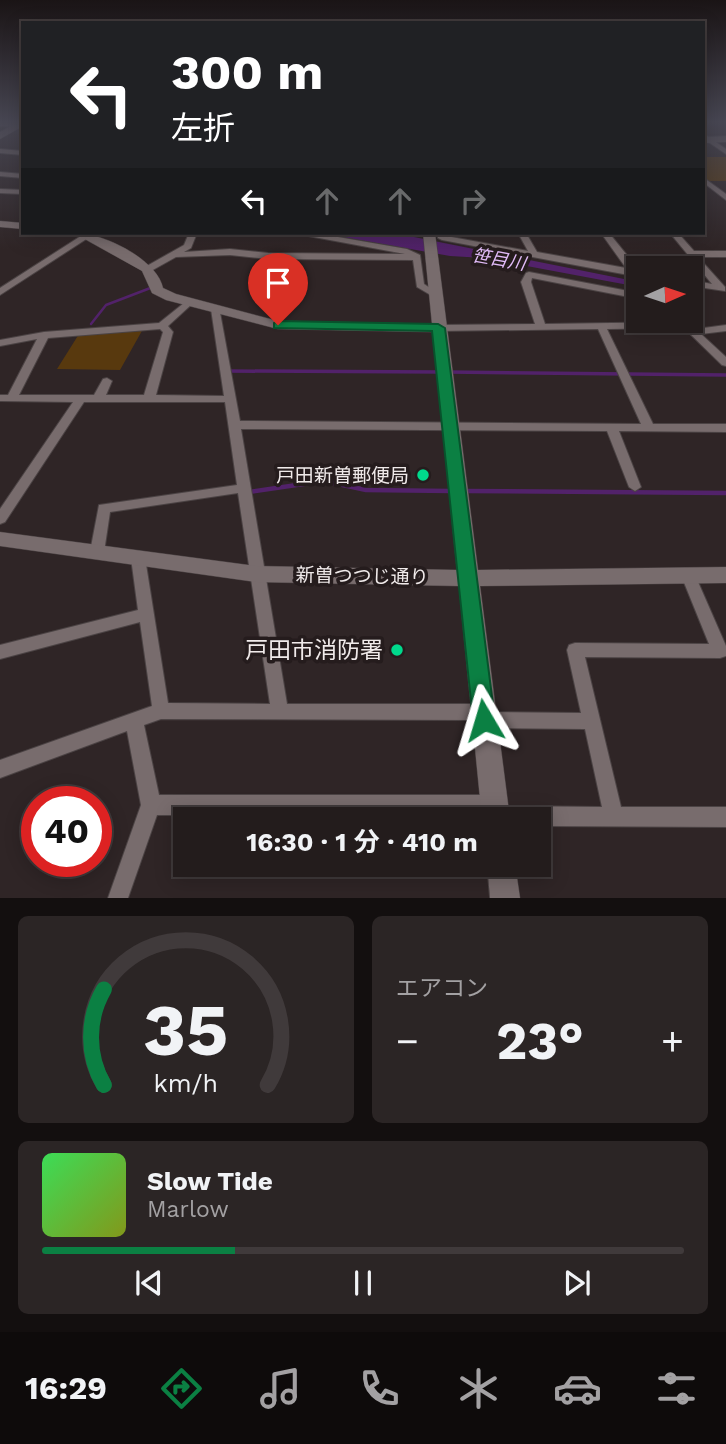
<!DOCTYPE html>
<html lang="ja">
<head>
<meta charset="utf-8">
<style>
	body { margin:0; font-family:"Work Sans","Noto Sans JP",sans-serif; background:#2b2525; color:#f1f3f6; height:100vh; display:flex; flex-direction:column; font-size:26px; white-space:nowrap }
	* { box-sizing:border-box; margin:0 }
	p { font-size:23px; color:#a3a1a3 }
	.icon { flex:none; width:38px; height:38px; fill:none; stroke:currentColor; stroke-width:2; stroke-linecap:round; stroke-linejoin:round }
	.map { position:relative; height:898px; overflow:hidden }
	.side { display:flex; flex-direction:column; gap:18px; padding:18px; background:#130f0f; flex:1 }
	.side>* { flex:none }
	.guide { position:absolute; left:21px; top:21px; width:684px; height:214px; border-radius:0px; box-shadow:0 4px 18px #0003,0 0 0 2px #403a3b; background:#202124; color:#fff; overflow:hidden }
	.needle { width:46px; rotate:87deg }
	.tools { position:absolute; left:626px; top:256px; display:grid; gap:14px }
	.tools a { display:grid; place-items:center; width:77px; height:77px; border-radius:0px; background:#231c1c; box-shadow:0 4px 18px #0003,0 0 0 2px #403a3b; font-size:35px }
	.speed { position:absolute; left:21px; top:786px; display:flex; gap:14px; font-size:35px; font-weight:700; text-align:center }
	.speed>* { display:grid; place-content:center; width:91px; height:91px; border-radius:50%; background:#231c1c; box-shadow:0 4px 18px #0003,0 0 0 2px #403a3b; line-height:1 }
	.speed .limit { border:10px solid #d22; background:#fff; color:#111 }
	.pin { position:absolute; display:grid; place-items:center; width:60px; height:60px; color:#fff; margin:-72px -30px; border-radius:50% 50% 50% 0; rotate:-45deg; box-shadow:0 0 7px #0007 }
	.pin .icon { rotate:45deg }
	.me { position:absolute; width:77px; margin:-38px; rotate:353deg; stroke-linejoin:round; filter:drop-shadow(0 0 5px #0008) }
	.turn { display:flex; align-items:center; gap:24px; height:147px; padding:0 35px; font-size:32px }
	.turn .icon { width:91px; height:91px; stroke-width:2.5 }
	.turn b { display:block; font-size:49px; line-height:60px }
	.lanes { display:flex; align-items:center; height:66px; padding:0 35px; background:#0003; justify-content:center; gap:35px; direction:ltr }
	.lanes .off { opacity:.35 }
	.big { font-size:52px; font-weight:700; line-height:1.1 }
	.side .card { flex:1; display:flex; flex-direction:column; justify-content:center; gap:10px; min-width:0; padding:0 24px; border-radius:10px; background:#2b2525 }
	.side .dial { align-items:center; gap:0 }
	.dial svg { height:182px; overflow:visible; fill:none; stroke:#403a3b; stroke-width:7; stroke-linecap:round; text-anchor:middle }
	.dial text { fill:#f1f3f6; stroke:none }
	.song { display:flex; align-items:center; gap:21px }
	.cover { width:84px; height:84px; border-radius:10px; background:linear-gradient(135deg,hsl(130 70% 55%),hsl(70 70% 35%)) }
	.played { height:7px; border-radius:4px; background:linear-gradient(90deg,#0b8043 30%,#403a3b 30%) }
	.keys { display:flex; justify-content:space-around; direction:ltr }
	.heat { display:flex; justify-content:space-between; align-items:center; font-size:38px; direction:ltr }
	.side .tiles { flex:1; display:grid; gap:18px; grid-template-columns:1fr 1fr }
	.card:last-child { grid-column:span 2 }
	.trip { position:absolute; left:173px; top:807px; width:378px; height:70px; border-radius:0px; background:#231c1c; box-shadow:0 4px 18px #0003,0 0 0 2px #403a3b; font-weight:700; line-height:70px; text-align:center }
	.tabs { display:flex; height:112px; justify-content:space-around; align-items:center; background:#0e0b0b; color:#a3a1a3 }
	.tabs .icon { width:49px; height:49px }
	.tabs .current { color:#0b8043 }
	.tabs b { font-size:32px; color:#f1f3f6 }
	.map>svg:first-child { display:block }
	.green { fill:#58390e }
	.water { fill:#52226a }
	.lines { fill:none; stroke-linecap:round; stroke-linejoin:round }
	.stream-far2 { stroke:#52226a; stroke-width:2.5 }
	.stream-far1 { stroke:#52226a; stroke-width:3.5 }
	.stream { stroke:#52226a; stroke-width:4.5 }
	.street-casing { stroke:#4b4344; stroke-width:2 }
	.secondary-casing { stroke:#4b4344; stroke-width:1 }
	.street { fill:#786c6d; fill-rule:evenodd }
	.secondary { fill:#786c6d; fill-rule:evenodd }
	.route { fill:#0b8043; stroke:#07532c; stroke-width:2 }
	.poi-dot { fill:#00d98c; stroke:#251c1d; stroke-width:2.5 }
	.labels { text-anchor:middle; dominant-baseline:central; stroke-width:7; stroke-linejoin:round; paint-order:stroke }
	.far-water-label { font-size:18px; font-style:italic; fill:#e1bbf8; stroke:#251c1d }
	.poi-label { font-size:19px; fill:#f0eaea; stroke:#251c1d; text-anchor:end }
	.street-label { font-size:19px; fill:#f0eaea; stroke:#251c1d }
	.near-poi-label { font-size:23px; fill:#f0eaea; stroke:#251c1d; text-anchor:end }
</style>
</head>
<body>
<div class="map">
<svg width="726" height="898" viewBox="0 0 726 898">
	<rect width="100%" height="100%" fill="#2f2526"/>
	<!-- green -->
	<path class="green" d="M 704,157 L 726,157 L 726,181 L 708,181 L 704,178 Z
		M 143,329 L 120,370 L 57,369 L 79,334 Z"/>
	<!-- water -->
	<path class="water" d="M 320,233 L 394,233 L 639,282 L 639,287 L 484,258 L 450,256 Z"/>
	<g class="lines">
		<!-- stream-far2 -->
		<path class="stream-far2" d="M 91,324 L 106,305 L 153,287"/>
		<!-- stream-far1 -->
		<path class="stream-far1" d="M 228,371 L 440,372
			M 448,372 L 726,375"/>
		<!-- stream -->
		<path class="stream" d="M 466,491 L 726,493
			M 249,492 L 324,481 L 366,490 L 451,491"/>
		<defs>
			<path id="street" d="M 0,123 L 19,123 L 22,125 L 19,127 L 0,126 Z
				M 704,134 L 726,149 L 726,154 L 704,139 Z
				M 0,149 L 23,151 L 23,155 L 0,153 Z
				M 0,172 L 23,174 L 23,178 L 0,176 Z
				M 704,178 L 726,194 L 726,200 L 704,183 Z
				M 0,189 L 23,190 L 23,194 L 0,193 Z
				M 189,233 L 197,233 L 191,248 L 184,252 L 230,249 L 268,253 L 405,254 L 303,235 L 299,233 L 315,233 L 407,249 L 420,255 L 424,284 L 439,294 L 434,297 L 417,287 L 413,260 L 268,259 L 230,255 L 176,257 L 151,271 L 145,271 L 145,267 L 184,245 Z
				M 437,233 L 445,233 L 446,236 L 528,251 L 518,233 L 526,233 L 537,252 L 626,268 L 601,233 L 609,233 L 639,270 L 639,277 L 442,240 L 438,238 Z
				M 670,233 L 678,233 L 694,251 L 726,251 L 726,257 L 698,257 L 725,287 L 725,291 L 691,286 L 691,280 L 712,284 Z
				M 84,234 L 91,236 L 0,295 L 0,288 Z
				M 529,272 L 639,293 L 639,299 L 532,278 L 531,282 L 545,324 L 678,322 L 676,320 L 687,320 L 696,329 L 726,325 L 726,331 L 701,334 L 726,357 L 726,366 L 722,365 L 684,328 L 607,329 L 653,424 L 726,424 L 726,432 L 619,431 L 641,487 L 635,491 L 629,487 L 607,431 L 241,429 L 287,704 L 483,704 L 489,706 L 492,712 L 581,713 L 567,650 L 569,645 L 575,643 L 709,644 L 681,575 L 683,571 L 688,569 L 693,571 L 695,575 L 726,646 L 726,656 L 720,658 L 585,657 L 621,807 L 726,807 L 726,827 L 539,826 L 539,819 L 488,819 L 487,815 L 157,815 L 128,898 L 108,898 L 141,805 L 127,731 L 0,778 L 0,760 L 152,706 L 140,622 L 0,659 L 0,645 L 138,610 L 131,558 L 133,554 L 138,553 L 143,554 L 145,558 L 168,703 L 270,704 L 238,493 L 110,512 L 104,552 L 102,556 L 97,557 L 92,556 L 90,552 L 99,505 L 237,485 L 225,402 L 84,402 L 5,522 L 0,524 L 0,509 L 73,402 L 0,401 L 0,395 L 8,395 L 37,339 L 0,346 L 0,340 L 44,332 L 159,323 L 189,299 L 194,302 L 192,304 L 168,326 L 173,332 L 156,395 L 224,396 L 211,309 L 216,306 L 219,307 L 240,421 L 641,424 L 598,329 L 438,331 L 433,328 L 438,325 L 535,324 L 521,282 L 526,273 ZM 160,329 L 163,332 L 144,395 L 106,395 L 112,381 L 107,378 L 103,379 L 94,395 L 19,395 L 48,338 ZM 161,719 L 475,720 L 478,726 L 484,728 L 585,729 L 602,807 L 503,806 L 501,798 L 494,795 L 159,795 L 144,725 Z"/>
			<path id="secondary" d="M 16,123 L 23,123 L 23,126 L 0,139 L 0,132 Z
				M 726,136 L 726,142 L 704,143 L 704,137 Z
				M 0,221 L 23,223 L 23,229 L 0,227 Z
				M 74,233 C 102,232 157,259 163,288 L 176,294 L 278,321 L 432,324 L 423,233 L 435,233 L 478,570 L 726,567 L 726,583 L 480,586 L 510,819 L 482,819 L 459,586 L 256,582 L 0,546 L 0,532 L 256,566 L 457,570 L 433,332 L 278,329 L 166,300 L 152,293 L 142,271 Z
				M 487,864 L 515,864 L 520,898 L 490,898 Z"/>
		</defs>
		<!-- street casing -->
		<use href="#street" class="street-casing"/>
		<!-- secondary casing -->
		<use href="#secondary" class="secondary-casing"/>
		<!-- street -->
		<use href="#street" class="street"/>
		<!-- secondary -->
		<use href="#secondary" class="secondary"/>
	</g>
	<!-- sky -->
	<linearGradient id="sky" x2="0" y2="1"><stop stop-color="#1a1415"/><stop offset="0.49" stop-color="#474652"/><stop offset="1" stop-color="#474652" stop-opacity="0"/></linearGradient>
	<rect width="726" height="249" fill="url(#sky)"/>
	<!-- route -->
	<path class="route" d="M 278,321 L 438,324 L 445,328 L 495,720 L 492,727 L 484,730 L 476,727 L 473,720 L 432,331 L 274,328 L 274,323 Z"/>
	<!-- markers -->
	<g class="poi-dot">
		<circle cx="423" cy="475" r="7"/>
		<circle cx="397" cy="650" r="7"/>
	</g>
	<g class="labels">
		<!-- far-water labels -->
		<g class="far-water-label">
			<text transform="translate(499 259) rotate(10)">笹目川</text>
		</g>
		<!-- poi labels -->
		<g class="poi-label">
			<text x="409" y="475">戸田新曽郵便局</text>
		</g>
		<!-- street labels -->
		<g class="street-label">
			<text transform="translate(362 576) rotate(1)">新曽つつじ通り</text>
		</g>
		<!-- near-poi labels -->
		<g class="near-poi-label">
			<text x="383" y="650">戸田市消防署</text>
		</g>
	</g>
</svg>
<div class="tools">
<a><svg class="needle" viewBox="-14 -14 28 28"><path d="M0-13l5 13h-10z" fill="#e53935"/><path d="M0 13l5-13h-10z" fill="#a3a1a3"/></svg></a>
</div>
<div class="speed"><div class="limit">40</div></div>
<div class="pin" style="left:278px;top:325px;background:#d93025"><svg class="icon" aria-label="arrive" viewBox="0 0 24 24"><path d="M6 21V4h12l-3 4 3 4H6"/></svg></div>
<svg class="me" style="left:484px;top:720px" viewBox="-20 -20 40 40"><path d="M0-17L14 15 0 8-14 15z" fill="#0b8043" stroke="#fff" stroke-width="4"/></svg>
<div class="trip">16:30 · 1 分 · 410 m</div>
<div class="guide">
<div class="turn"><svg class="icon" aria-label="left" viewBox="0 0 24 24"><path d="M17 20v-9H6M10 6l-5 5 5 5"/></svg><div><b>300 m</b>左折</div></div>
<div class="lanes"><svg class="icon" aria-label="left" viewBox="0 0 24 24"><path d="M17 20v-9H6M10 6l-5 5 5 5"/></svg><svg class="icon off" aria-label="ahead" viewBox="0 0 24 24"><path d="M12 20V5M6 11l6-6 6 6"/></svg><svg class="icon off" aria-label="ahead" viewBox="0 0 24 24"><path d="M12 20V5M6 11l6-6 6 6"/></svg><svg class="icon off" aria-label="right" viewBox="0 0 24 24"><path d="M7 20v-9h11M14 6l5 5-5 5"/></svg></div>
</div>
</div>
<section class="side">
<div class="tiles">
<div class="card dial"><svg viewBox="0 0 100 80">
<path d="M14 69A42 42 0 1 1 86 69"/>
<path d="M14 69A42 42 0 0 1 14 27" stroke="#0b8043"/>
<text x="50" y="56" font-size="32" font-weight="700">35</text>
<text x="50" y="72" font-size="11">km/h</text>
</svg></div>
<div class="card"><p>エアコン</p>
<div class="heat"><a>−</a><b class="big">23°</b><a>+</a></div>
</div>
<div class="card">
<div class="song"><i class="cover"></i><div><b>Slow Tide</b><p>Marlow</p></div></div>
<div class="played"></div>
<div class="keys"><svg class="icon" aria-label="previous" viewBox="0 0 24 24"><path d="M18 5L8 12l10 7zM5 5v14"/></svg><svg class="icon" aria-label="pause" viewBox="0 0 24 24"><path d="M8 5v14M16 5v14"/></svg><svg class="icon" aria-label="next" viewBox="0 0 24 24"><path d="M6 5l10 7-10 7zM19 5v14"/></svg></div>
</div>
</div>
</section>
<nav class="tabs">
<b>16:29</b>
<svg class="icon current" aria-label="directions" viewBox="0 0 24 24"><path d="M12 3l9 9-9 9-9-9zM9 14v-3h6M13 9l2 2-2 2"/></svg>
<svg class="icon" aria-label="music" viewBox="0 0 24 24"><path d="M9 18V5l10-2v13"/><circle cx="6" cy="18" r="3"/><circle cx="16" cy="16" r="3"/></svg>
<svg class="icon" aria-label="phone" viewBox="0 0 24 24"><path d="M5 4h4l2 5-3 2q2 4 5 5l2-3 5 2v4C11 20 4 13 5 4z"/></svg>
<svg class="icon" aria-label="climate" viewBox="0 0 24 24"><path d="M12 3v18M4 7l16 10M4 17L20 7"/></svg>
<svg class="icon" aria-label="car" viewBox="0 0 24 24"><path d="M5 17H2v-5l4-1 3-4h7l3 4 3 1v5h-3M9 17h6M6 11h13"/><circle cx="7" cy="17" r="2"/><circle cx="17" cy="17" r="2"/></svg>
<svg class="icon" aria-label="filters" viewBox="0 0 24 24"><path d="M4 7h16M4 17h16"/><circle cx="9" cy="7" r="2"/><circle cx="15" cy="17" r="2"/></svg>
</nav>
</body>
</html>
